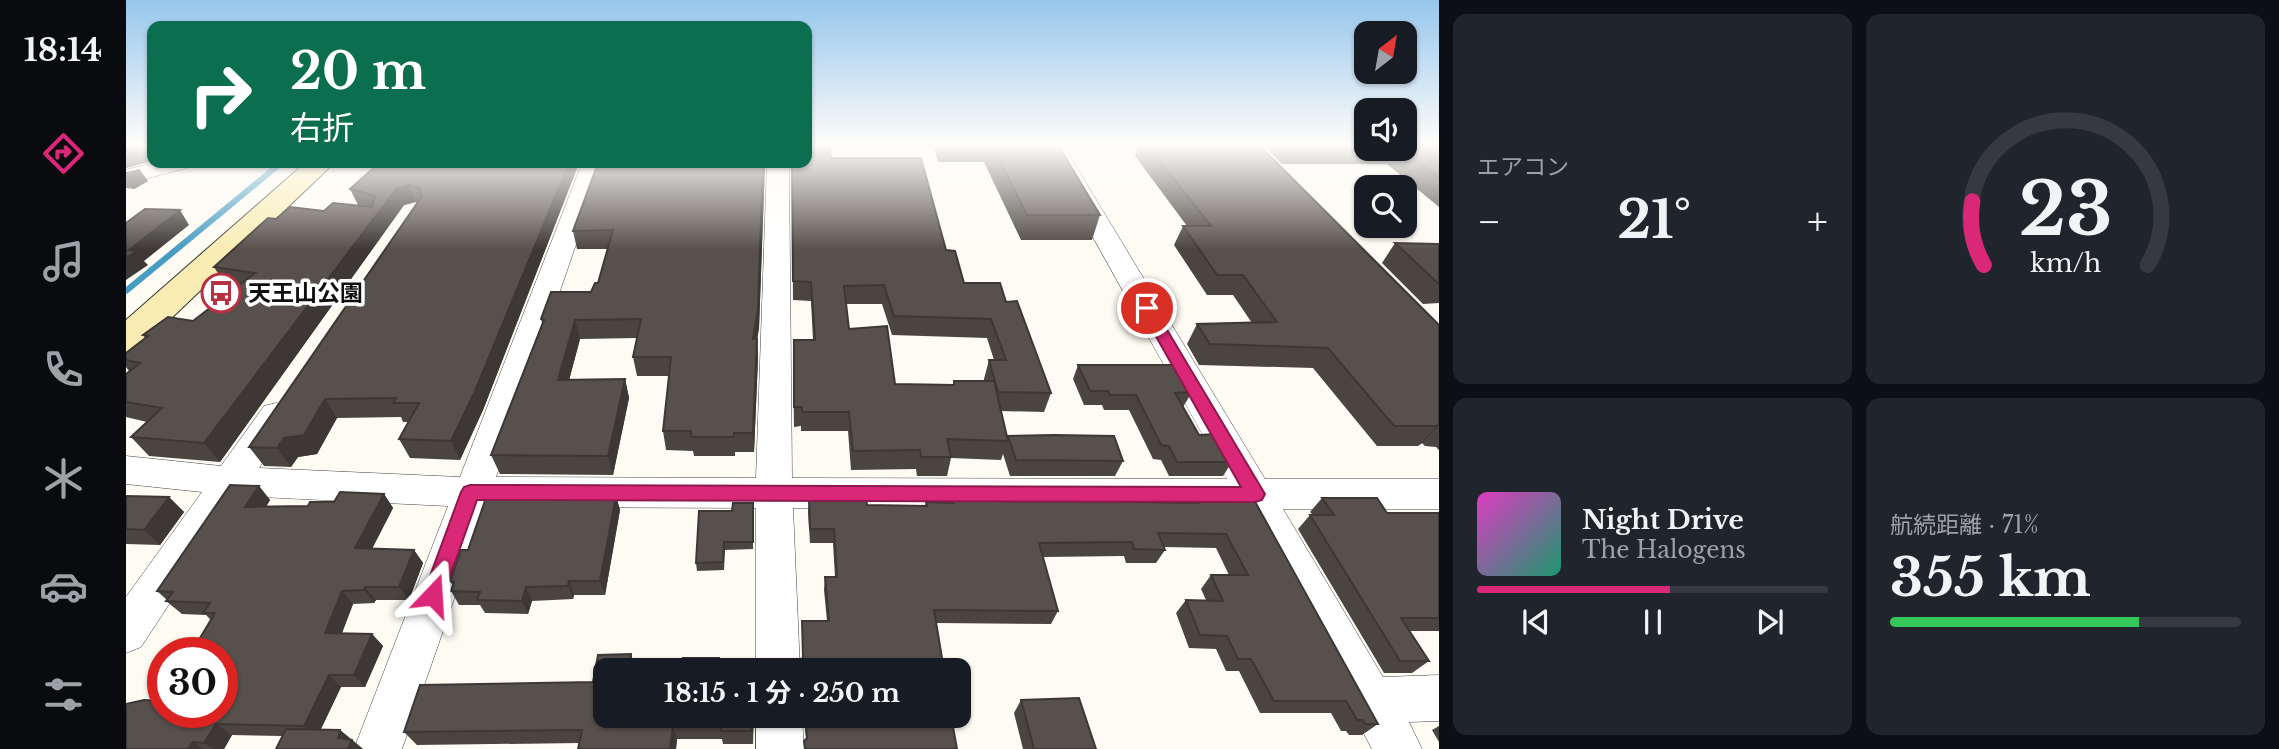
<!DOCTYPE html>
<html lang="ja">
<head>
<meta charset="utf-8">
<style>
	body { margin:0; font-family:"Libre Baskerville","Noto Sans JP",serif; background:#20242c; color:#f1f3f6; height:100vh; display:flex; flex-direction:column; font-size:26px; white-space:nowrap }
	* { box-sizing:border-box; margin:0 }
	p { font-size:23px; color:#9ea1a6 }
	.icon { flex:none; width:38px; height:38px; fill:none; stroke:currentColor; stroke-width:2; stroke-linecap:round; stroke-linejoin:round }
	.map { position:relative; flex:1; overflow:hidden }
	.drawer { display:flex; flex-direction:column; gap:14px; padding:14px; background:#0d0f14; width:840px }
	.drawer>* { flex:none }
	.guide { position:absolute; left:21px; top:21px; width:665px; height:147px; border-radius:14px; box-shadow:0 2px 5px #0004; background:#0b6e4f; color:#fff; overflow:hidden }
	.needle { width:46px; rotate:31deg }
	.controls { position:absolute; left:1228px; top:21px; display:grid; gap:14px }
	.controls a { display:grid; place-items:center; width:63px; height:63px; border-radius:14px; background:#171b24; box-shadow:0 2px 5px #0004; font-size:35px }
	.speed { position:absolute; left:21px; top:637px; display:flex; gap:14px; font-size:35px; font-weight:700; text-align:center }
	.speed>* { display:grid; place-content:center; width:91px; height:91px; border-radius:50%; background:#171b24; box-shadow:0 2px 5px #0004; line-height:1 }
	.speed .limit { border:10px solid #d22; background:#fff; color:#111 }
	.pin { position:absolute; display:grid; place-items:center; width:60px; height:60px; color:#fff; margin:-30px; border:4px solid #fff; border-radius:50%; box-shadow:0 2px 7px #0007 }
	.me { position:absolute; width:77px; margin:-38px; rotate:20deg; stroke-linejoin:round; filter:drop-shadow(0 0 5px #0008) }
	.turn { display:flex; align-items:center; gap:24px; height:147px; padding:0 28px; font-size:32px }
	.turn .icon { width:91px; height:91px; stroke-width:2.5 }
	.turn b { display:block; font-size:49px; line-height:60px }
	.big { font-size:52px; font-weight:700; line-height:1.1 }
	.drawer .tile { flex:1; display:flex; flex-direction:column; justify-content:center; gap:10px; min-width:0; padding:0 24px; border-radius:14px; background:#20242c }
	.drawer .dial { align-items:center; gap:0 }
	.dial svg { height:182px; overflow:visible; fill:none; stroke:#363941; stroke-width:7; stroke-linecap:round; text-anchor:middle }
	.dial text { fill:#f1f3f6; stroke:none }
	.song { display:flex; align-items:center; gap:21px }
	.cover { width:84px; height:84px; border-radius:10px; background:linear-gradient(135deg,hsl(310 70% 55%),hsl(160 70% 35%)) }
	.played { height:7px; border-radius:4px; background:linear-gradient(90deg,#db2777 55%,#363941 55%) }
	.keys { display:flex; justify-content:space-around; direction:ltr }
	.heat { display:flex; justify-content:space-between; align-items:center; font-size:38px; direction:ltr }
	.charge { height:10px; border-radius:5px; background:linear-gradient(90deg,#34c759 71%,#363941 0) }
	.drawer .tiles { flex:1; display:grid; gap:14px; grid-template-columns:repeat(2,1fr) }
	.trip { position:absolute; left:467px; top:658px; width:378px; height:70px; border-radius:14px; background:#171b24; box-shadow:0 2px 5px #0004; font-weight:700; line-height:70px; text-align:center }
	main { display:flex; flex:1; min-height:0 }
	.tab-bar { display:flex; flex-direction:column; width:126px; justify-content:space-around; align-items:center; background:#090b0e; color:#9ea1a6 }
	.tab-bar .icon { width:49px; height:49px }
	.tab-bar .current { color:#db2777 }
	.tab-bar b { font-size:32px; color:#f1f3f6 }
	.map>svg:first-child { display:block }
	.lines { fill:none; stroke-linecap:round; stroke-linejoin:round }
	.stream { stroke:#479cc4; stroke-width:6 }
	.minor-casing { stroke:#424242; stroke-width:1 }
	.secondary-casing { stroke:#313131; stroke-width:2 }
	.minor { fill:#fff; fill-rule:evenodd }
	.secondary { fill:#f9ecb3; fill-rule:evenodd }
	.wall { fill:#4b4541; fill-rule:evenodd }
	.shaded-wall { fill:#3d3835 }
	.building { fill:#57504c; stroke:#3d3835; stroke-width:2 }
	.route { fill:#db2777; stroke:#8e194d; stroke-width:2 }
	.labels { text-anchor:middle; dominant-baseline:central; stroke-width:7; stroke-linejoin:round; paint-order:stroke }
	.poi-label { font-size:23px; font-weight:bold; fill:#0f0f0f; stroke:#fff; text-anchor:start }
</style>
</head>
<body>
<main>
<nav class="tab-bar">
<b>18:14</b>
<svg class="icon current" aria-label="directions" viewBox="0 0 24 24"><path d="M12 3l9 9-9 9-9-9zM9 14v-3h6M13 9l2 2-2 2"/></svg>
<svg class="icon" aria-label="music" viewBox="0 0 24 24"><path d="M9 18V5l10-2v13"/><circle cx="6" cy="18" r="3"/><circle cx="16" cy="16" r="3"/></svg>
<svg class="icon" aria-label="phone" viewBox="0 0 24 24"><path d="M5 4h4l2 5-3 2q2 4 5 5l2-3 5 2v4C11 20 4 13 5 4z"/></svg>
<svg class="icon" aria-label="climate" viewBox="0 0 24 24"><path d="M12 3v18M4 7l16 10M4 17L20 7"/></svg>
<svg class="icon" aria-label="car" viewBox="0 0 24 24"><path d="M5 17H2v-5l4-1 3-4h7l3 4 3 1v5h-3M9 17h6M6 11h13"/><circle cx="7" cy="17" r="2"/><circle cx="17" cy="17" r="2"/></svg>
<svg class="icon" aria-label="filters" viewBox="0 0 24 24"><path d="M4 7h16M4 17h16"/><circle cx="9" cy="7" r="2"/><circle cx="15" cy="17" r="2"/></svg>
</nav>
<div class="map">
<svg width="1313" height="749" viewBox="0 0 1313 749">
	<rect width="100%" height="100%" fill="#fefbf3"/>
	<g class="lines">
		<!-- stream -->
		<path class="stream" d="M 0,291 L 155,163"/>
		<defs>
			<path id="minor" d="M 916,145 L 937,145 L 1139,479 L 1313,479 L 1313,509 L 1157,509 L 1257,677 L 1313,675 L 1313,721 L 1283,722 L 1296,749 L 1246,749 L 1118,509 L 667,508 L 674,670 L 630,670 L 630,508 L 360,507 L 276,749 L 228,749 L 322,506 L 114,496 L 15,647 L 0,653 L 0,597 L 76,492 L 0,484 L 0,456 L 95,466 L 138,406 L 150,403 L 162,406 L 167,415 L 133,468 L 334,477 L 456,163 L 478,163 L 370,477 L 630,478 L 641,163 L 663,163 L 666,478 L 1101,479 Z
				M 28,163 L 64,163 L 61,168 L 0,184 L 0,170 Z
				M 630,716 L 676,716 L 678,749 L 630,749 Z"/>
			<path id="secondary" d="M 179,163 L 208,163 L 13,349 L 0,352 L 0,320 Z"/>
		</defs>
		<!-- minor casing -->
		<use href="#minor" class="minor-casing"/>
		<!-- secondary casing -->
		<use href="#secondary" class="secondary-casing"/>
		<!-- minor -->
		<use href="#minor" class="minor"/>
		<!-- secondary -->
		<use href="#secondary" class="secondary"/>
	</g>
	<!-- wall -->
	<path class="wall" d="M 0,145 L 26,145 L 26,161 L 0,168 Z
		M 807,145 L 932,145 L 974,215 L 966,240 L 895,240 L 858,162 L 812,162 Z
		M 1012,145 L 1133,145 L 1313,325 L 1313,450 L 1310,447 L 1299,446 L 1296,443 L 1292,446 L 1251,446 L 1187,368 L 1073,365 L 1061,344 L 1071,324 L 1126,323 L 1107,295 L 1081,295 L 1048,245 L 1057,226 L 1061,226 L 1009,156 Z
		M 1137,145 L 1241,145 L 1241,149 L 1279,149 L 1313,145 L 1313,207 L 1261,164 L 1156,164 Z
		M 705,158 L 820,250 L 838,283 L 880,302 L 925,393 L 918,412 L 875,411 L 881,439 L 882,436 L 997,461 L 989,476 L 884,476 L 877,454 L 875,460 L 825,458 L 821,476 L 791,476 L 790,469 L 725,470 L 722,431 L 675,431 L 675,426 L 668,427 L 667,359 L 687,340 L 685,301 L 667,300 L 666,163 ZM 720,304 L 756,304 L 766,335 L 861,338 L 868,360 L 863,360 L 858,379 L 858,381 L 828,381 L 827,384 L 769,384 L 723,329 Z
		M 453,163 L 357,410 L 334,460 L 284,458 L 273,439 L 282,422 L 277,422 L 275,417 L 211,418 L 191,454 L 172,457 L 165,467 L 138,466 L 123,447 L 291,203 L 290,202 L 278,205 L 94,462 L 23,456 L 5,437 L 21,422 L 0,417 L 0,374 L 3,371 L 0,367 L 0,353 L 19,338 L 17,335 L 67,321 L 110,287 L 100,286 L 88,267 L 150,219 L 232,205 L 224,189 Z
		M 639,163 L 633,328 L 631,339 L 632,358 L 628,452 L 609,452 L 609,456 L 568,456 L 567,451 L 540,450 L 537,431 L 543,376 L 511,376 L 507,357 L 511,338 L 454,339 L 443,380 L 499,379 L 503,398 L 487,475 L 374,474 L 365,455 L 416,323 L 415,319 L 465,292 L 472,283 L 482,249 L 451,249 L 447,231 Z
		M 0,178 L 22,181 L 8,189 L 0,188 Z
		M 1269,243 L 1313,244 L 1313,303 L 1297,304 L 1256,263 Z
		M 952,365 L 1066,392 L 1057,407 L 1073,435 L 1106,462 L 1097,476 L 1043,476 L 1035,460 L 1027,459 L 1003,410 L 978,410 L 976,405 L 958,405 L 947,379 Z
		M 133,486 L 144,500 L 140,507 L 182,506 L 258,494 L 267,508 L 246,549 L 288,550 L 297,563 L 283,600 L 250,600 L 248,603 L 227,604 L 216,633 L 246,634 L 257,646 L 239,687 L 215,687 L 195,729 L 214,730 L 237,749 L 156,736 L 106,735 L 98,749 L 0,749 L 35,701 L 85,620 L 80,615 L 56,614 L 40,601 L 41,600 L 31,591 Z
		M 0,496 L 43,497 L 58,512 L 34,545 L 0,544 Z
		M 490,496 L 494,510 L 479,595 L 448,595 L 447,599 L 406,601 L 402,614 L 359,613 L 354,605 L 333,605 L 325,591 L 327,586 L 324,581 Z
		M 827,497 L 1066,502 L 1070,497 L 1252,724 L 1236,735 L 1223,735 L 1220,731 L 1215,731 L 1205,713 L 1134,713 L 1113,671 L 1100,671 L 1090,649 L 1063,648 L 1050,613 L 1060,600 L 1080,600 L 1075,589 L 1085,575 L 1103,575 L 1090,548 L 1038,547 L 1039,550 L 1030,563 L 1000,563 L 998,556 L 917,557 L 932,611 L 925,624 L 810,623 L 818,670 L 674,670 L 675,660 L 676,659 L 676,621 L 701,621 L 698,590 L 699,577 L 709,577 L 707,543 L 684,543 L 682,512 L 683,498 L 741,505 L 799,506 L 800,502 L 825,503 Z
		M 1196,498 L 1261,513 L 1313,513 L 1313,631 L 1283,631 L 1303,661 L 1286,673 L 1258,673 L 1172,529 L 1184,515 L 1187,515 L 1184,512 Z
		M 627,503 L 627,549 L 599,550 L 598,570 L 571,571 L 570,563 L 606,511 Z
		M 505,654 L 509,667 L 556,669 L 557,658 L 593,658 L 595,670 L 480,670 L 480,716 L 628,716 L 627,744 L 597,744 L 596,739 L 551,739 L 550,749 L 452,749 L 454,743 L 291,745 L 278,732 L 294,685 L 467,682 L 472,655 Z
		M 895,700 L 970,749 L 897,749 L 888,713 Z
		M 678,716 L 825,716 L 831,749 L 678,749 L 678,741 L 680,739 Z
		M 1313,726 L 1313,742 L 1306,730 Z"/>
	<!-- shaded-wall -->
	<path class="shaded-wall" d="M 21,149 L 26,158 L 26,161 L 0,168 L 0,155 Z
		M 443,163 L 453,163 L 357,410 L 334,460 L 325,441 Z
		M 637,163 L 639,163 L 633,328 L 628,358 L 627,339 Z
		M 14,170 L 22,181 L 8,189 L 0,178 Z
		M 283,185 L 290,202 L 278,205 L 94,462 L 78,443 L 271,188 Z
		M 54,210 L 63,225 L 18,261 L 22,265 L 0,280 L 0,258 L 3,250 Z
		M 449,320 L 454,339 L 438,399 L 432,380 Z
		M 631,339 L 632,358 L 628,452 L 627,433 Z
		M 499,379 L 503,398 L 487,475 L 482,456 Z
		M 199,399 L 211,418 L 191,454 L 172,457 L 165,467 L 151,448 L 158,438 Z
		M 1313,425 L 1296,443 L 1292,446 L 1311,426 Z
		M 133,486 L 144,500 L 131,521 L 119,507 Z
		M 258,494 L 267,508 L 239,562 L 229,548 Z
		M 490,496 L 494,510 L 479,595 L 474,581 Z
		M 43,497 L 58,512 L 34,545 L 18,530 Z
		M 288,550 L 297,563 L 283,600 L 273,587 Z
		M 443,581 L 448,595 L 447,599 L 442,586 Z
		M 239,587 L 250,600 L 248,603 L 238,590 Z
		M 400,587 L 406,601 L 402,614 L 396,601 Z
		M 216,591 L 227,604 L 211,646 L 199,633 Z
		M 246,634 L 257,646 L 239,687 L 228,675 Z
		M 505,654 L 509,669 L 503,667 Z
		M 203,675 L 215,687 L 191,737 L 178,726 Z
		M 90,724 L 106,735 L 98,749 L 87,749 L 78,743 Z
		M 547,726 L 551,739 L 550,749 L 544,749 Z
		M 214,730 L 226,740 L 237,749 L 222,749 L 212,738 Z
		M 67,742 L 77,749 L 62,749 Z"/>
	<!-- building -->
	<path class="building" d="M 0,145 L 26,145 L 26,149 L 21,149 L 0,155 Z
		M 681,145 L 703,145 L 705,158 L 795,158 L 820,250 L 829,251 L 838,283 L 874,283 L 880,302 L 891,301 L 925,393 L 872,392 L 863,360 L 880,360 L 865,319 L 768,316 L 758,285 L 718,286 L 723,329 L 761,326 L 769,384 L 828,385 L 828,381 L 868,381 L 882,441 L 821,439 L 825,457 L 795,457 L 794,450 L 727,451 L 723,412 L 676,412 L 676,407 L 668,407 L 668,340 L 689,340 L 685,282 L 667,281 L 666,163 L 681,163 Z
		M 866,145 L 932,145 L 974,215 L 901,215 Z
		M 1021,145 L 1133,145 L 1313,325 L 1313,424 L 1311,426 L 1268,426 L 1202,348 L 1084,344 L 1071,324 L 1151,322 L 1117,275 L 1091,275 L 1057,226 L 1085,226 Z
		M 1164,145 L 1241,145 L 1241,146 L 1165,146 Z
		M 1279,145 L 1313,145 L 1313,178 L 1275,149 L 1279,149 Z
		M 253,163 L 443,163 L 349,391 L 325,441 L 273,439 L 293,403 L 267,403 L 270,398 L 199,399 L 178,435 L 158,438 L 151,448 L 123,447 L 296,196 L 293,188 L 283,185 L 271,188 L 78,443 L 5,437 L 36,408 L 0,402 L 0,374 L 14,363 L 0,360 L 0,353 L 22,336 L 17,335 L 42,317 L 67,321 L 129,273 L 88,267 L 142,218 L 150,219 L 164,207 L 198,211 L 207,203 L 246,207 L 249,196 L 224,189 Z
		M 472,163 L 637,163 L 632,309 L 627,339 L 631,339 L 627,433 L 608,433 L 608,437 L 565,437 L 565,431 L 537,431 L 545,357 L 507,357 L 515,319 L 449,320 L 432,380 L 499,379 L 482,456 L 365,455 L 418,320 L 415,319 L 425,292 L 465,292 L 469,283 L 472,283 L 487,230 L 447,231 Z
		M 14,170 L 0,178 L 0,173 Z
		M 19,209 L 54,210 L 3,250 L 11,251 L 0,258 L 0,223 Z
		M 1269,243 L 1313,244 L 1313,284 Z
		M 952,365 L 1050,365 L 1066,392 L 1049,393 L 1073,435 L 1090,434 L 1106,462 L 1051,462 L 1043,446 L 1035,445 L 1010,395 L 984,395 L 982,391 L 964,391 Z
		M 928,435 L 988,436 L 997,461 L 890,460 L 882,436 Z
		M 104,485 L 133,486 L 119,507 L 182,506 L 184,502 L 208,502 L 214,492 L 258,494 L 229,548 L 288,550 L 273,587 L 239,587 L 238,590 L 216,591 L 199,633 L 246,634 L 228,675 L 203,675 L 178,726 L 90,724 L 78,743 L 67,742 L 62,749 L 0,749 L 0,704 L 18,700 L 35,701 L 37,699 L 37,712 L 96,712 L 96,653 L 65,653 L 89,613 L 77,613 L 84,603 L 40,601 L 47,592 L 31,591 Z
		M 361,495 L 490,496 L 474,581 L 443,581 L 442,586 L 400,587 L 396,601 L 351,600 L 354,592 L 325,591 L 328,582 L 324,581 L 335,550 L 342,550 Z
		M 0,496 L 43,497 L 18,530 L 0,529 Z
		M 740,497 L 741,505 L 801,506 L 800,502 L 828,503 L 827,497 L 1010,497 L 1012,502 L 1072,503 L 1070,497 L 1127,498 L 1252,724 L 1239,724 L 1237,720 L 1231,720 L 1220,701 L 1148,701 L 1125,659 L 1112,659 L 1101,636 L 1074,635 L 1060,600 L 1097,601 L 1085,575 L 1122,575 L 1100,534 L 1032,533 L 1039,550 L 1008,549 L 1006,542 L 913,543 L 932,611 L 808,610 L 818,670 L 676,670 L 675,660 L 677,657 L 676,621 L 703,621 L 699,577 L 711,577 L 708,529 L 684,529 L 683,498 Z
		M 1196,498 L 1251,498 L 1261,513 L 1313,513 L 1313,618 L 1275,618 L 1303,661 L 1274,661 L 1184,515 L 1208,515 Z
		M 607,503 L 627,503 L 627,542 L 598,542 L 597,562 L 570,563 L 573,511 L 606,511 Z
		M 505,654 L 503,667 L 556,669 L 557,658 L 593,658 L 592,670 L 480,670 L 480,716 L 626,716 L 626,731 L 595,731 L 595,726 L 547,726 L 544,749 L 452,749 L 456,730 L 278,732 L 294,685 L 467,682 L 472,655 Z
		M 953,698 L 970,749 L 908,749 L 895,700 Z
		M 679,716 L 825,716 L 831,749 L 679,749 L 678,741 L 681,738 Z
		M 160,729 L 214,730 L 212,738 L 226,740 L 222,749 L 150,749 Z"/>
	<!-- sky -->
	<linearGradient id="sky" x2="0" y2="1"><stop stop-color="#96c6ec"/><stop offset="0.58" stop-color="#fffdfa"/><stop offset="1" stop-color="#fffdfa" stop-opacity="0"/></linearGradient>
	<rect width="1313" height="250" fill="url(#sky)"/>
	<!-- route -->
	<path class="route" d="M 1021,304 L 1028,308 L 1136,489 L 1139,494 L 1136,500 L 1129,502 L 351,500 L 315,602 L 307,604 L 300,602 L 297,595 L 335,492 L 338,487 L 344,485 L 1115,487 L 1014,308 Z"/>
	<!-- icons -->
	<defs>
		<symbol id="bus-ring" viewBox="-11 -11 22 22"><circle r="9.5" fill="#fff" stroke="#b63141" stroke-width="1.5"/><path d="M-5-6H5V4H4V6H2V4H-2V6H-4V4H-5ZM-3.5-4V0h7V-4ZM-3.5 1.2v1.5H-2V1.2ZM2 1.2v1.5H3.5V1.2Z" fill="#b63141"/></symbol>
	</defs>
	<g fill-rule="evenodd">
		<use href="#bus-ring" x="73" y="271" width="44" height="44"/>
	</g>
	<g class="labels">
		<!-- poi labels -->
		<g class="poi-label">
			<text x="122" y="293">天王山公園</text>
		</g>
	</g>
</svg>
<div class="controls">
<a><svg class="needle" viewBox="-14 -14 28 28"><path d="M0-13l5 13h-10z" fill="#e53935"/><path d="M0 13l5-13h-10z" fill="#9ea1a6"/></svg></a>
<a><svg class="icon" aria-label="sound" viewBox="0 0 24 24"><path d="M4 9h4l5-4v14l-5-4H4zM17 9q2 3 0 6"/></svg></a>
<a><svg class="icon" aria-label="search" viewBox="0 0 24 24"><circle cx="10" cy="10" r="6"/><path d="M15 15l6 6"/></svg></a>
</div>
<div class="speed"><div class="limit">30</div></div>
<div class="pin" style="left:1021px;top:308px;background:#d93025"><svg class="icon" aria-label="arrive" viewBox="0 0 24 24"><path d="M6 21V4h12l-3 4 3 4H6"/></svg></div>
<svg class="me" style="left:307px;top:595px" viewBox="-20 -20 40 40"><path d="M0-17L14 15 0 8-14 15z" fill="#db2777" stroke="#fff" stroke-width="4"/></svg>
<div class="trip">18:15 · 1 分 · 250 m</div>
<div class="guide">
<div class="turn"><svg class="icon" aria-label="right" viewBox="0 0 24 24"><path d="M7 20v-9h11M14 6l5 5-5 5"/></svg><div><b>20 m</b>右折</div></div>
</div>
</div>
<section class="drawer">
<div class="tiles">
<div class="tile"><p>エアコン</p>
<div class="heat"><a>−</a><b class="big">21°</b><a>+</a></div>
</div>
<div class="tile dial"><svg viewBox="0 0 100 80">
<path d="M14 69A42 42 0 1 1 86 69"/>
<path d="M14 69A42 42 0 0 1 9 41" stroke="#db2777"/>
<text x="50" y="56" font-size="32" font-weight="700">23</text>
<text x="50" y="72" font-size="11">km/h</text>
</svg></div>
<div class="tile">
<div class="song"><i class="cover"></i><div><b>Night Drive</b><p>The Halogens</p></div></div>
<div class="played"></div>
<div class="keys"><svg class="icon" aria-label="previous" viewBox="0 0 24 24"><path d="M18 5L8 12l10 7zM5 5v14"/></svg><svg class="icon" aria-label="pause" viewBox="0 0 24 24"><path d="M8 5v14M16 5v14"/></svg><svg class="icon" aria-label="next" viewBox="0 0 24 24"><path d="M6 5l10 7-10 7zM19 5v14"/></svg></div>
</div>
<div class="tile"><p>航続距離 · 71%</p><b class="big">355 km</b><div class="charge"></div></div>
</div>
</section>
</main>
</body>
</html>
